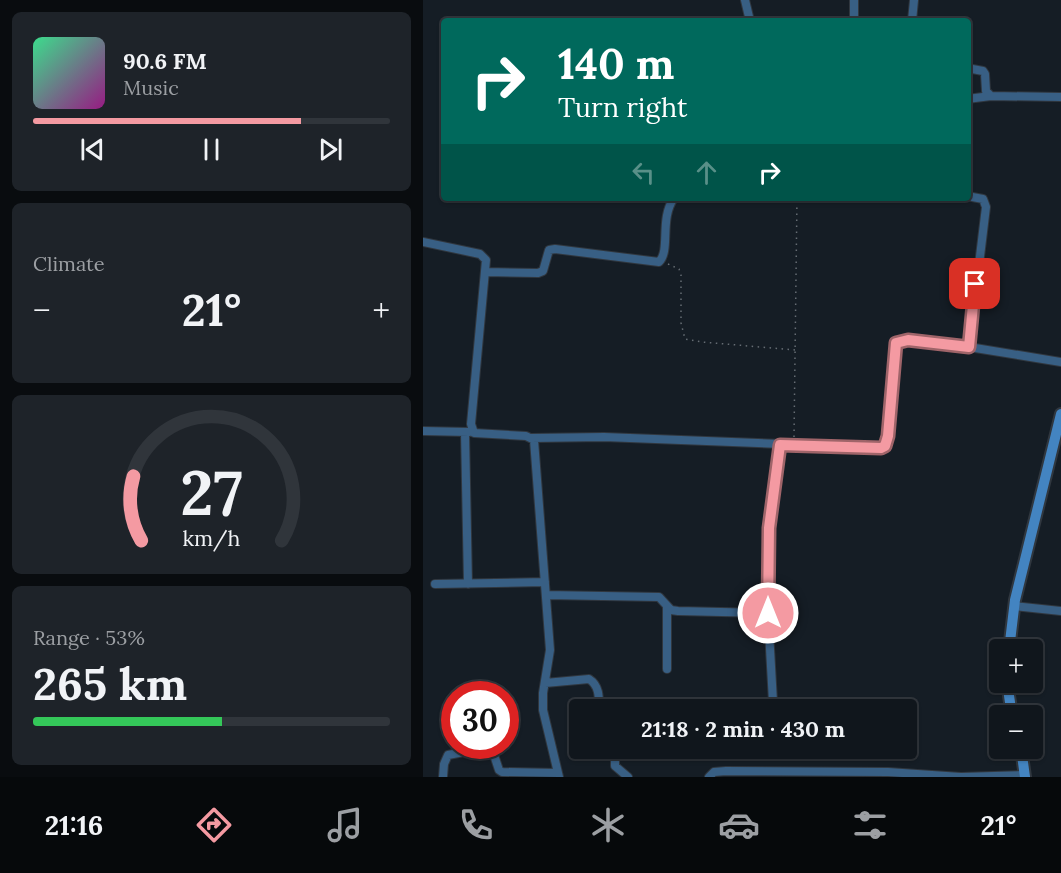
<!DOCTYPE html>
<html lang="en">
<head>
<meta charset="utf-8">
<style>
	body { margin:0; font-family:Lora,serif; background:#1e2329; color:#f1f3f6; height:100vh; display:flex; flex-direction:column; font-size:22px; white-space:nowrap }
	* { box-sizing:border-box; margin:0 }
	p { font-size:20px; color:#9c9fa3 }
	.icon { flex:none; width:33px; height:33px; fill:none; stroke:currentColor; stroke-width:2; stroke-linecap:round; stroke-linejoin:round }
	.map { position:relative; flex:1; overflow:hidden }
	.side { display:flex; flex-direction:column; gap:12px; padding:12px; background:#090c0f; width:423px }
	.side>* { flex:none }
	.guide { position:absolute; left:18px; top:18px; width:530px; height:183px; border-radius:6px; box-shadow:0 2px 4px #0004,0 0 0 2px #30353b; background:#00695c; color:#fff; overflow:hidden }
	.buttons { position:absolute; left:566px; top:639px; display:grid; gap:12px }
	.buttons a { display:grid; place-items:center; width:54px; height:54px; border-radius:6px; background:#10161c; box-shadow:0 2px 4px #0004,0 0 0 2px #30353b; font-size:30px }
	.speed { position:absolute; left:18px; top:681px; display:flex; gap:12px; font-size:30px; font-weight:700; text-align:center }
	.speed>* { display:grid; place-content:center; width:78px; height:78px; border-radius:50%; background:#10161c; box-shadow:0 2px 4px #0004,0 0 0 2px #30353b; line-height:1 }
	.speed .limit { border:9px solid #d22; background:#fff; color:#111 }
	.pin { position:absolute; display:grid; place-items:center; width:51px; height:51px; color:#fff; margin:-26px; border-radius:12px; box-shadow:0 3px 9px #0006 }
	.me { position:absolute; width:66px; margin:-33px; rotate:0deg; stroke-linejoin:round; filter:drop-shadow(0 0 4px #0008) }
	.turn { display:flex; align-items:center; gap:21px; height:126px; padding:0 18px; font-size:27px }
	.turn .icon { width:78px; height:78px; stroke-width:2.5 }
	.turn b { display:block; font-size:42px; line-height:51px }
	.lanes { display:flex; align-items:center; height:57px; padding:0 18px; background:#0003; justify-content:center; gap:30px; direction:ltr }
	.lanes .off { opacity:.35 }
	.big { font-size:45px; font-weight:800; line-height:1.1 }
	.side .tile { flex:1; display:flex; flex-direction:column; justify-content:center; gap:9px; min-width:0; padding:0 21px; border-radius:9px; background:#1e2329 }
	.side .dial { align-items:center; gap:0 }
	.dial svg { height:156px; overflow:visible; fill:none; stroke:#30353b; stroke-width:7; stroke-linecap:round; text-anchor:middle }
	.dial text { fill:#f1f3f6; stroke:none }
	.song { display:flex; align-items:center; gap:18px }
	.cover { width:72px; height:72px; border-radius:9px; background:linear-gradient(135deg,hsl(150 70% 55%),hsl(310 70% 35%)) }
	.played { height:6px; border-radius:3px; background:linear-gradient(90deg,#f49aa2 75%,#30353b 75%) }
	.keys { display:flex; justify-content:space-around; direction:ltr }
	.heat { display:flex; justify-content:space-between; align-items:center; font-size:33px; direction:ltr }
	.charge { height:9px; border-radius:4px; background:linear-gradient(90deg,#34c759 53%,#30353b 0) }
	.trip { position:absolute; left:146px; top:699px; width:348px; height:60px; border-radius:6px; background:#10161c; box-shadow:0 2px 4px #0004,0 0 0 2px #30353b; font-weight:800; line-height:60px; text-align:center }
	.tabs { display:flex; height:96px; justify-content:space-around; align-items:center; background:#06090b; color:#9c9fa3 }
	.tabs .icon { width:42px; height:42px }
	.tabs .selected { color:#f49aa2 }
	.tabs b { font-size:27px; color:#f1f3f6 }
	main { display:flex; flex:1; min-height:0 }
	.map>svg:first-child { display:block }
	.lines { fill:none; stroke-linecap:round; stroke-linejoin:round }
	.street-casing { stroke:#30373f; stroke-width:10 }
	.secondary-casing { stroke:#30373f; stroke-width:14 }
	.path { stroke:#666d74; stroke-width:1.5; stroke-dasharray:1.5 4.5; stroke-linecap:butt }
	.street { stroke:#385f84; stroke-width:8 }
	.secondary { stroke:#4384c1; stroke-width:10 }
	.route-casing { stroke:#9f6469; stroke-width:15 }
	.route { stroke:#f49aa2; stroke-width:10 }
</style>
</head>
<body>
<main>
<section class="side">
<div class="tile">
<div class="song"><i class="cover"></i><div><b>90.6 FM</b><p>Music</p></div></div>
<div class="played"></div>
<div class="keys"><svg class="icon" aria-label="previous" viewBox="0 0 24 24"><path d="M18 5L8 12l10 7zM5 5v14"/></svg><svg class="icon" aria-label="pause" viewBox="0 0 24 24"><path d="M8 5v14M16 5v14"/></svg><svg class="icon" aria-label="next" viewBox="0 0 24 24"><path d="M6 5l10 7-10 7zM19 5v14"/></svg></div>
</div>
<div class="tile"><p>Climate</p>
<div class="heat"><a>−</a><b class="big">21°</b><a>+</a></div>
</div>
<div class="tile dial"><svg viewBox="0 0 100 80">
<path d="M14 69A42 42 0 1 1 86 69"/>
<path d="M14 69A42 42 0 0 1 10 36" stroke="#f49aa2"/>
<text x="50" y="56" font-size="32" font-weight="700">27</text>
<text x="50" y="72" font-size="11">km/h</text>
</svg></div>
<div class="tile"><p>Range · 53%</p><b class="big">265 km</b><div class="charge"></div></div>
</section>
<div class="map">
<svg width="638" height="777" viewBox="0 0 638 777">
	<rect width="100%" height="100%" fill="#151d25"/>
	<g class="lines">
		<defs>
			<path id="street" d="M 322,0 L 327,21
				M 431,0 L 431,21
				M 489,21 L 491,0
				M 544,68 L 560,71 L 562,74 L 563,91 L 568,96 L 638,97
				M 544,99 L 568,96
				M 544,196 L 560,199 L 563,207 L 546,347
				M 0,242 L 57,254 L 63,260 L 48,424 L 51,433 L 103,436 L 111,440 L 127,650 L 120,693 L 120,710 L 136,777
				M 63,272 L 115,273 L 120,271 L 126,250 L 132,249 L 236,262 C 248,250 236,219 251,198
				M 0,431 L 46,432
				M 42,432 L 45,584
				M 108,438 L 181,437 L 458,448 L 464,442 L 472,349 L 473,343 L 478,341 L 546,347 L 638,362
				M 12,584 L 122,582
				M 123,595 L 236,597 L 248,610 L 255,611 L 345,613
				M 591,606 L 638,611
				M 244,669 L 244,607
				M 122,683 L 166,679 C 177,686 176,698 176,710
				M 345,710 L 350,702 L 345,613 L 345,540 L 357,445
				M 192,748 L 192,766 L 205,777
				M 20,777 L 21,764 L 25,755 L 51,750 L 66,750 L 70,752 L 76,770 L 79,772 L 135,773
				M 286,777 L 291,772 L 303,771 L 465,772 L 538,777 L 602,775"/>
			<path id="secondary" d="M 586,650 L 592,600 L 638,414
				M 584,682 L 589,716
				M 598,748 L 602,777"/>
		</defs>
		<!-- street casing -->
		<use href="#street" class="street-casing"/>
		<!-- secondary casing -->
		<use href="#secondary" class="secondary-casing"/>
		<!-- path -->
		<path class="path" d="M 245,264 L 256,269 L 258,275 L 258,323 L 262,339 L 279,342 L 372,350
			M 371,437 L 374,198"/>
		<!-- street -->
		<use href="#street" class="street"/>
		<!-- secondary -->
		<use href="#secondary" class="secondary"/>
	</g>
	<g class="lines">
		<defs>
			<path id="route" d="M 345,613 L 346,528 L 357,445 L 458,448 L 462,446 L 465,436 L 473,343 L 485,340 L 546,347 L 552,284"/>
		</defs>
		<!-- route casing -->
		<use href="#route" class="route-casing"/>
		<!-- route -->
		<use href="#route" class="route"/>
	</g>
</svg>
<div class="buttons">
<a>+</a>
<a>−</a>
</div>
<div class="speed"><div class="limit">30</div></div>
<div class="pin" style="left:552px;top:284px;background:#d93025"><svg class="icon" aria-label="arrive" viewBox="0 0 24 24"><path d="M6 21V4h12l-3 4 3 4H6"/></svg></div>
<svg class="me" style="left:345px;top:613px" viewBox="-20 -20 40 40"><circle r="17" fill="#f49aa2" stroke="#fff" stroke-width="3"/><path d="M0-11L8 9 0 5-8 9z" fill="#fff"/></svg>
<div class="trip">21:18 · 2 min · 430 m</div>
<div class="guide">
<div class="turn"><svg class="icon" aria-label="right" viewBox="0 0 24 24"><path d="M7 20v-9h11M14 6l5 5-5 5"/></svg><div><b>140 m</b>Turn right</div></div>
<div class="lanes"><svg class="icon off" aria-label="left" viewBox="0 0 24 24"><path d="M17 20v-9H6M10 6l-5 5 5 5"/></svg><svg class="icon off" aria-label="ahead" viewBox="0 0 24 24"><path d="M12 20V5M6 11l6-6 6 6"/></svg><svg class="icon" aria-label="right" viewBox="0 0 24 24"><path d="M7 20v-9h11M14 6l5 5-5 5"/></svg></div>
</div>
</div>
</main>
<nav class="tabs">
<b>21:16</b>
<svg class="icon selected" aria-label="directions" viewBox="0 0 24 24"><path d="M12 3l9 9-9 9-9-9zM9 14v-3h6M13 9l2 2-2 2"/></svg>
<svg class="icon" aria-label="music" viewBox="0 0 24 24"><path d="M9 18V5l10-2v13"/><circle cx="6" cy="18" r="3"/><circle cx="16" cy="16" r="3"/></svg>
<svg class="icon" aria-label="phone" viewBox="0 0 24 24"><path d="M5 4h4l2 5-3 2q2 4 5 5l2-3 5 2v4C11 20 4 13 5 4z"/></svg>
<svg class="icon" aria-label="climate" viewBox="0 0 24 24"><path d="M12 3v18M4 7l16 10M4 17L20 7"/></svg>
<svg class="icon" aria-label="car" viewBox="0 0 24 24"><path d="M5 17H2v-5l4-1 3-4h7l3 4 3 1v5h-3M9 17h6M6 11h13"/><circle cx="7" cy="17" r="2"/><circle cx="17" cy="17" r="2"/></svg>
<svg class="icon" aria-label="filters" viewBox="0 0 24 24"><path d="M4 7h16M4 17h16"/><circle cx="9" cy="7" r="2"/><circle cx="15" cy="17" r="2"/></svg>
<b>21°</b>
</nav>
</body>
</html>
